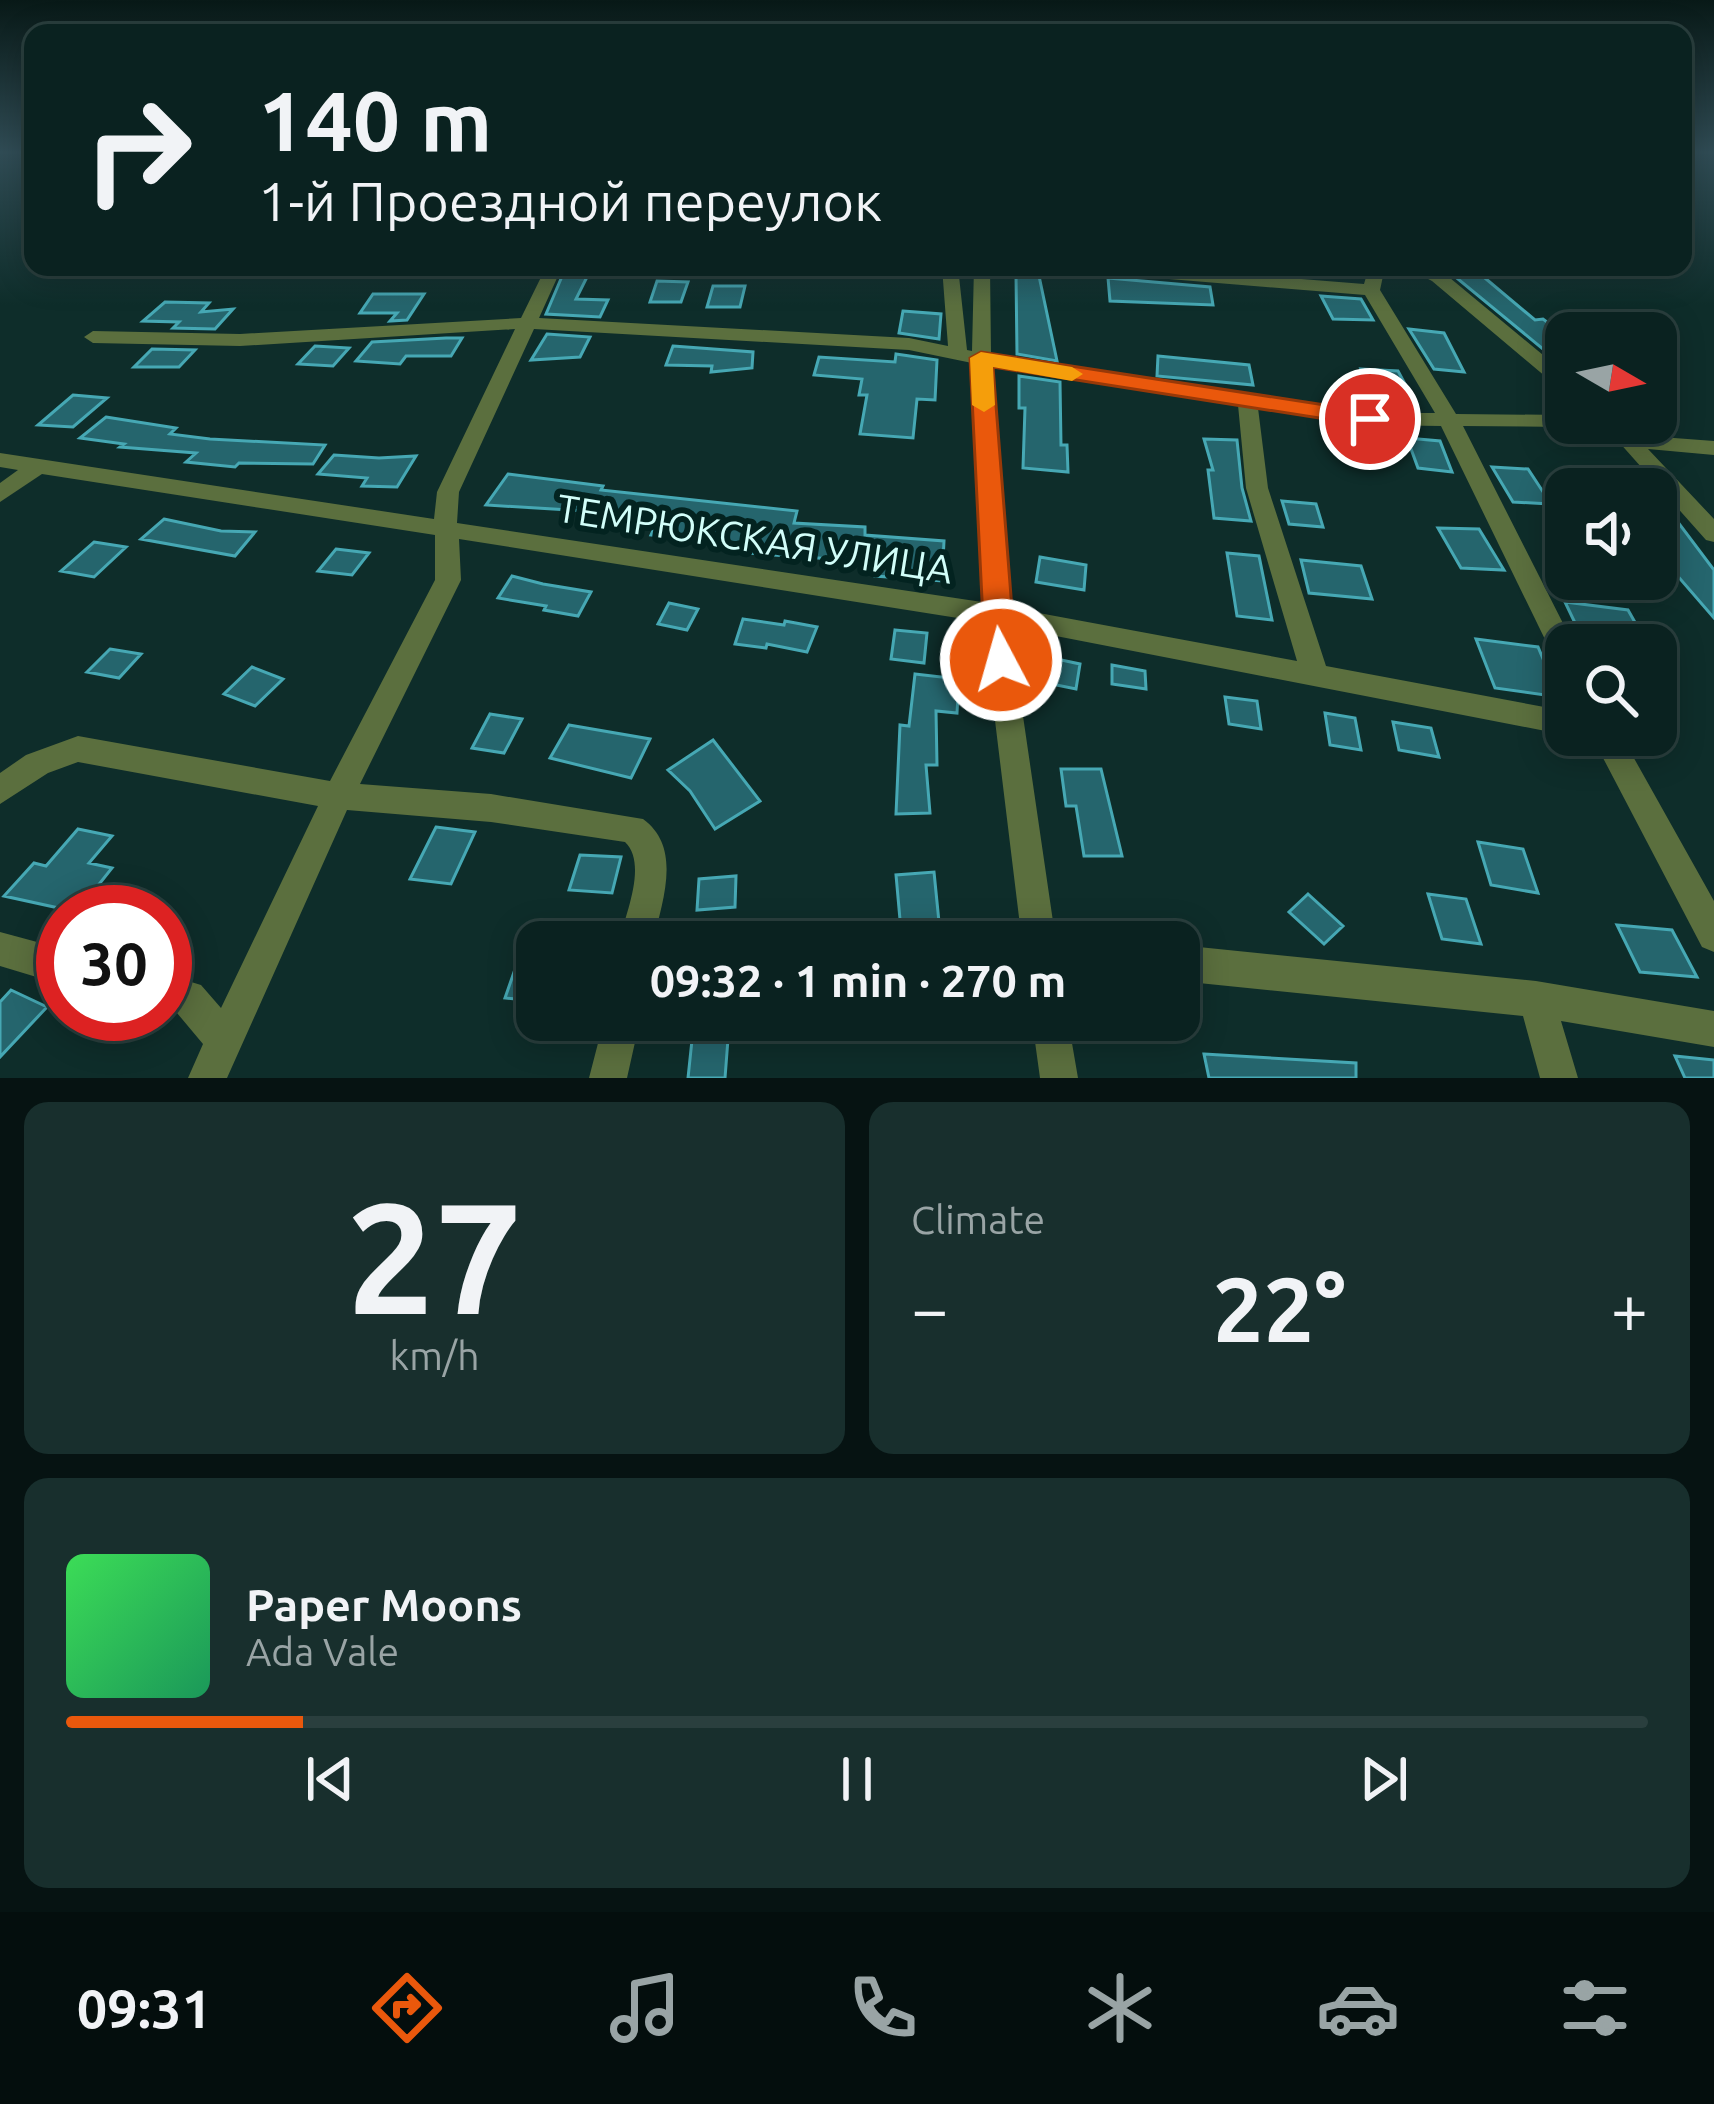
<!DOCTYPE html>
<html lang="en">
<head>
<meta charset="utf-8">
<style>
	body { margin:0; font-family:Ubuntu,sans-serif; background:#182f2d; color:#f1f3f6; height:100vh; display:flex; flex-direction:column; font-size:45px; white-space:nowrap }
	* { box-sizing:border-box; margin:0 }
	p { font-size:39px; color:#99a4a5 }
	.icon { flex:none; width:66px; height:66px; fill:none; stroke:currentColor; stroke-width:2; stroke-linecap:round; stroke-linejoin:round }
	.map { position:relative; height:1078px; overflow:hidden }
	.sheet { display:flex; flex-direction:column; gap:24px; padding:24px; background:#061312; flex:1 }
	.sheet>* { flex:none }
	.banner { position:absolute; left:24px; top:24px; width:1668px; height:252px; border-radius:24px; box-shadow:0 6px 30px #0003,0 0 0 3px #2a3f3e; background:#0a2220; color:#f1f3f6; overflow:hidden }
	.needle { width:78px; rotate:99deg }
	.buttons { position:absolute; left:1545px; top:312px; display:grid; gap:24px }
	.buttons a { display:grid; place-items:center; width:132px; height:132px; border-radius:24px; background:#0a2220; box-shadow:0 6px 30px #0003,0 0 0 3px #2a3f3e; font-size:60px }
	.speed { position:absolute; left:36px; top:885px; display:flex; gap:24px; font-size:60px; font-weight:700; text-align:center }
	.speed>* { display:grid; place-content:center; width:156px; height:156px; border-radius:50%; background:#0a2220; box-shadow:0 6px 30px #0003,0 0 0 3px #2a3f3e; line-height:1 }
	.speed .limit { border:18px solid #d22; background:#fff; color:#111 }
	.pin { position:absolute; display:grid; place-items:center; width:102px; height:102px; color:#fff; margin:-51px; border:6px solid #fff; border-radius:50%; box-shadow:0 3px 12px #0007 }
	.me { position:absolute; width:132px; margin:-66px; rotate:354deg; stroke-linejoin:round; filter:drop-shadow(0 0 9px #0008) }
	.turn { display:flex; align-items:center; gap:42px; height:252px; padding:0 36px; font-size:54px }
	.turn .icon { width:156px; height:156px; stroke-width:2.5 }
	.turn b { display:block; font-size:84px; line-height:102px }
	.big { font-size:90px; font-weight:700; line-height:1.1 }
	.sheet .widget { flex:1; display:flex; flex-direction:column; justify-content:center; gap:18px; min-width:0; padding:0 42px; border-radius:24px; background:#182f2d }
	.sheet .dial { align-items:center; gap:0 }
	.dial b { font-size:156px; line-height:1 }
	.song { display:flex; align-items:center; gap:36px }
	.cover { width:144px; height:144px; border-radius:18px; background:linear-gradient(135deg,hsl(130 70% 55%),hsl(150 70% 35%)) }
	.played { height:12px; border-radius:6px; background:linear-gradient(90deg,#ea580c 15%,#2a3f3e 15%) }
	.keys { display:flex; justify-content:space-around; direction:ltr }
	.heat { display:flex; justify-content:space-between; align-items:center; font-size:66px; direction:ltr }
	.sheet .tiles { flex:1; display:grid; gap:24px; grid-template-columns:1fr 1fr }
	.widget:last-child { grid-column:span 2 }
	.trip { position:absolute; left:516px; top:921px; width:684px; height:120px; border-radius:24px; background:#0a2220; box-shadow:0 6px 30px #0003,0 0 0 3px #2a3f3e; font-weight:700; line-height:120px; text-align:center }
	.tab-bar { display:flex; height:192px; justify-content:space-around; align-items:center; background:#040e0d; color:#99a4a5 }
	.tab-bar .icon { width:84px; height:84px }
	.tab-bar .on { color:#ea580c }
	.tab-bar b { font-size:54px; color:#f1f3f6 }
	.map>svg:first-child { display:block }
	.building { fill:#25656d; stroke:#46a8b4; stroke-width:3 }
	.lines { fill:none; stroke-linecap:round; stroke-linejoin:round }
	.street { fill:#5b6f3e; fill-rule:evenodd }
	.route { fill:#ea580c; stroke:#983908; stroke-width:3 }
	.slow { fill:#f59e0b }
	.labels { text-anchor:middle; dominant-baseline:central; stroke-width:12; stroke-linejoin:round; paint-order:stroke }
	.street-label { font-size:39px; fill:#d2fef9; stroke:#032320 }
</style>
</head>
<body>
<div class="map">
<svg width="1714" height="1078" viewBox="0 0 1714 1078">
	<rect width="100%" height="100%" fill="#0e2d2a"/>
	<!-- building -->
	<path class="building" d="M 566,267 L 592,267 L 576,299 L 608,300 L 600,317 L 546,314 Z
		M 1473,268 L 1535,320 L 1543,319 L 1566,336 L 1566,368 L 1447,270 Z
		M 1016,275 L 1039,276 L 1057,361 L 1017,354 Z
		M 1108,278 L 1210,287 L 1213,305 L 1110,301 Z
		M 657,281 L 688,282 L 681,302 L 650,302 Z
		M 713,286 L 745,286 L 740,307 L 707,307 Z
		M 373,294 L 424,294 L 407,320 L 390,321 L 397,313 L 360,313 Z
		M 1321,296 L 1361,299 L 1373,320 L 1333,319 Z
		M 165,302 L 209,303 L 201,312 L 233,309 L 215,329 L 173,328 L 179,322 L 143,321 Z
		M 903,311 L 941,314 L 939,339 L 899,333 Z
		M 1409,329 L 1444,333 L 1464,372 L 1434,369 Z
		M 547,334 L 590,337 L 580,357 L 531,360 Z
		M 446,338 L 462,338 L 451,356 L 406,356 L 400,364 L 356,361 L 372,342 Z
		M 315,346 L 349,348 L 333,366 L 298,364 Z
		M 673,346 L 753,352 L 752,368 L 711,372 L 712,366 L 666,365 Z
		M 152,349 L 195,350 L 179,367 L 134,367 Z
		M 896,354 L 937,360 L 935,400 L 917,399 L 913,438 L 860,434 L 867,395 L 859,395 L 862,379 L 814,375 L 819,357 L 895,362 Z
		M 1158,356 L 1249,365 L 1253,385 L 1157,376 Z
		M 1361,369 L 1398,371 L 1411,395 L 1373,393 Z
		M 1019,376 L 1060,382 L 1061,445 L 1067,445 L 1068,472 L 1023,468 L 1025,408 L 1019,408 Z
		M 73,395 L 107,398 L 73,427 L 38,425 Z
		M 106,417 L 176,428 L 170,434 L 210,439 L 325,445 L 313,464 L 239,463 L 235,467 L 186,462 L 196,453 L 120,447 L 124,444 L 80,438 Z
		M 1407,438 L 1440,441 L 1452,472 L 1418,468 Z
		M 1204,439 L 1237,440 L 1242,488 L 1251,521 L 1214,518 L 1208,470 L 1213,470 Z
		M 334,455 L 379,458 L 416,456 L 397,487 L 362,486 L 367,478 L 318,474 Z
		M 1492,467 L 1528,469 L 1551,504 L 1513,502 Z
		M 508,474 L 603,486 L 601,490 L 797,511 L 794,523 L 865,527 L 865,535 L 944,541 L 942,581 L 875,576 L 877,562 L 730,552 L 733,544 L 651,535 L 655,526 L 598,520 L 603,512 L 486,505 Z
		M 1656,493 L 1714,570 L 1714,618 L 1656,551 Z
		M 1282,501 L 1316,504 L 1323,527 L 1289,524 Z
		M 164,519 L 221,531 L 255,532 L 235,556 L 141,539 Z
		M 1438,528 L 1479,529 L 1504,570 L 1461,568 Z
		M 94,542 L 126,547 L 94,577 L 61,571 Z
		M 336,549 L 369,553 L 352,575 L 318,571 Z
		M 1227,553 L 1259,556 L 1272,620 L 1237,616 Z
		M 1040,557 L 1086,565 L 1084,590 L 1036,582 Z
		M 1301,560 L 1361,566 L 1372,599 L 1309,593 Z
		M 512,576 L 543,584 L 591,592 L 578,616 L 544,610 L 546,606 L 498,598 Z
		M 1565,602 L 1628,610 L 1641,633 L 1576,625 Z
		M 669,603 L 698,609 L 687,630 L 658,624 Z
		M 743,619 L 784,625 L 785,621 L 817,627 L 807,652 L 767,644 L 766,648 L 735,644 Z
		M 895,630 L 927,633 L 924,663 L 891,659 Z
		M 1476,639 L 1538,647 L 1559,697 L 1495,688 Z
		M 110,649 L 141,654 L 119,678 L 87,672 Z
		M 1047,657 L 1080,664 L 1076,689 L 1042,682 Z
		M 1112,665 L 1145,671 L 1146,689 L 1112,684 Z
		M 252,667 L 283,679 L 255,706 L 224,694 Z
		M 915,674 L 959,679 L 957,713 L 936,711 L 937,765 L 926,765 L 930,813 L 896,814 L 900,725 L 909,726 Z
		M 1225,697 L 1257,701 L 1261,729 L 1229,724 Z
		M 1325,713 L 1355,718 L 1361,750 L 1330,745 Z
		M 490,714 L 522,719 L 504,753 L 472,748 Z
		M 1393,722 L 1431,728 L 1439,757 L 1399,750 Z
		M 569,725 L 650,739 L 631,778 L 550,758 Z
		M 713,740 L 760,801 L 715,829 L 690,791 L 668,770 Z
		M 1061,769 L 1101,769 L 1122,856 L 1084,856 L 1076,806 L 1066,806 Z
		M 436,827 L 475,832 L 451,884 L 410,879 Z
		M 78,829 L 112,836 L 89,863 L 112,868 L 77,912 L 4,896 L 34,863 L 46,866 Z
		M 1478,842 L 1523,849 L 1538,893 L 1491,885 Z
		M 580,855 L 621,857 L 612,893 L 569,890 Z
		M 934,872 L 941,942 L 902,942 L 896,875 Z
		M 736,876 L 735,907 L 697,910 L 699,879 Z
		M 1308,894 L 1343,926 L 1324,944 L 1289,912 Z
		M 1428,894 L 1466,899 L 1481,944 L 1442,939 Z
		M 1617,925 L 1672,930 L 1697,977 L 1640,972 Z
		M 521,952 L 537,953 L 537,1001 L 505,998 Z
		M 11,990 L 47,1007 L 0,1057 L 0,1002 Z
		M 728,1039 L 725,1078 L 688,1078 L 692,1040 Z
		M 1204,1054 L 1356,1063 L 1356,1078 L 1209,1078 Z
		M 1675,1056 L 1714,1060 L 1714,1078 L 1685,1078 Z"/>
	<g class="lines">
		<!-- street -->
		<path class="street" d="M 546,267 L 562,267 L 539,318 L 909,338 L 948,346 L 942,267 L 958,267 L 967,350 L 972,351 L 974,267 L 990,267 L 991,355 L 1370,413 L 1435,413 L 1365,295 L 1084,272 L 1076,267 L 1148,267 L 1364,284 L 1369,267 L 1385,267 L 1380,290 L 1456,414 L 1566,415 L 1566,423 L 1575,423 L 1566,427 L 1463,426 L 1574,645 L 1566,645 L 1566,666 L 1556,662 L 1441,426 L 1370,425 L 1258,408 L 1268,488 L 1326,666 L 1566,711 L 1566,735 L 1010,627 L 1056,942 L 1022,942 L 983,622 L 459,539 L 461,580 L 360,784 L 491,794 L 643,819 C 683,848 662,902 653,942 L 619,942 C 625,915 648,864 625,842 L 491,822 L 347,810 L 227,1078 L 188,1078 L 203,1044 L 177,1013 L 165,1010 L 165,974 L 201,985 L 221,1008 L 318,806 L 78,762 L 48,773 L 0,804 L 0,773 L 26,755 L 78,736 L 330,781 L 435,580 L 435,535 L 42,474 L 0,502 L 0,483 L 18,470 L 0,467 L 0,453 L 434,519 L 437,492 L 515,329 L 240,346 L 93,343 L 84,337 L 93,331 L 240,334 L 521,318 ZM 534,329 L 909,350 L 972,363 L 982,602 L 457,523 L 459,492 ZM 991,367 L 1238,405 L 1246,488 L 1297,661 L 1007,607 Z
			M 1405,267 L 1428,267 L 1444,273 L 1566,374 L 1566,390 L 1559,388 L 1432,281 Z
			M 1602,423 L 1624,423 L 1634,435 L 1714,441 L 1714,455 L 1648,449 L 1714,519 L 1714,542 L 1706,540 Z
			M 1591,735 L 1621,735 L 1714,901 L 1714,952 L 1702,947 Z
			M 0,932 L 63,949 L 63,985 L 0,966 Z
			M 1179,945 L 1536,981 L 1714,1011 L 1714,1047 L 1561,1021 L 1578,1078 L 1540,1078 L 1523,1016 L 1179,981 Z
			M 604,1020 L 640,1020 L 627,1078 L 589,1078 Z
			M 1032,1020 L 1068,1020 L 1078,1078 L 1040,1078 Z"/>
	</g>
	<!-- sky -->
	<linearGradient id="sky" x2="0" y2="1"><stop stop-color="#081917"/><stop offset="0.5" stop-color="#304c55"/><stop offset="1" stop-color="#304c55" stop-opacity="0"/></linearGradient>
	<rect width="1714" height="305" fill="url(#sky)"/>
	<!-- route -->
	<path class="route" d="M 981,352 L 1370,412 L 1382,419 L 1370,426 L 993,367 L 1016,660 L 1012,669 L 990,669 L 985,660 L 970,358 Z"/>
	<!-- slow -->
	<path class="slow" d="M 981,352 L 1072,367 L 1083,374 L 1072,381 L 993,367 L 995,405 L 984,412 L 972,405 L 970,358 Z"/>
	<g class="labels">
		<!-- street labels -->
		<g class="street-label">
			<text transform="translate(755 538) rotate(9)">ТЕМРЮКСКАЯ УЛИЦА</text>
		</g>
	</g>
</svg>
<div class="buttons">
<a><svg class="needle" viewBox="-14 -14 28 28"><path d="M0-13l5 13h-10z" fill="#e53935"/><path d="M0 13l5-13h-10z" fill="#99a4a5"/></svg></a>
<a><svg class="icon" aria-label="sound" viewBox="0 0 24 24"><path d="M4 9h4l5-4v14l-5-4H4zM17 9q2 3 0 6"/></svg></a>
<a><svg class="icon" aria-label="search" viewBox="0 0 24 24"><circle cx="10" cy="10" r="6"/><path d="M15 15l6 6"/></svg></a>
</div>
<div class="speed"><div class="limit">30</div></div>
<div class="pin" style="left:1370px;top:419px;background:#d93025"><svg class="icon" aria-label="arrive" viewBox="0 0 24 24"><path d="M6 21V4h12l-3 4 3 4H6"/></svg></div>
<svg class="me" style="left:1001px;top:660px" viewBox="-20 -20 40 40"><circle r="17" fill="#ea580c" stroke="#fff" stroke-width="3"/><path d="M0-11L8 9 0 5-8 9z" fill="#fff"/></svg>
<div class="trip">09:32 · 1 min · 270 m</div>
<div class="banner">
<div class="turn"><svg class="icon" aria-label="right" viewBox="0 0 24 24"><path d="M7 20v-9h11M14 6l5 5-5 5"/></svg><div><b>140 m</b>1-й Проездной переулок</div></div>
</div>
</div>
<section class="sheet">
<div class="tiles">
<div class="widget dial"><b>27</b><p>km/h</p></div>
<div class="widget"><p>Climate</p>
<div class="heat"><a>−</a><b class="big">22°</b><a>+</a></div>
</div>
<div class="widget">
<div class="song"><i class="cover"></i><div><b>Paper Moons</b><p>Ada Vale</p></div></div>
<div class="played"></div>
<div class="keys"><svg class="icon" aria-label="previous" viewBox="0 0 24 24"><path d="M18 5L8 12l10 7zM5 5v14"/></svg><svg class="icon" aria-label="pause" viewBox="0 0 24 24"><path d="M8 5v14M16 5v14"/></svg><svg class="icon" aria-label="next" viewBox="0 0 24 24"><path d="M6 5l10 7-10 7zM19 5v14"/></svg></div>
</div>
</div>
</section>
<nav class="tab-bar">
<b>09:31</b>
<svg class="icon on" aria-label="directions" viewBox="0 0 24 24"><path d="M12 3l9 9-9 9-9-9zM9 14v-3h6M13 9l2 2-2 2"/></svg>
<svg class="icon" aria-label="music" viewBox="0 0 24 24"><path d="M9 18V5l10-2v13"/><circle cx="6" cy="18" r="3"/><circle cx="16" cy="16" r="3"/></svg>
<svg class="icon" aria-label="phone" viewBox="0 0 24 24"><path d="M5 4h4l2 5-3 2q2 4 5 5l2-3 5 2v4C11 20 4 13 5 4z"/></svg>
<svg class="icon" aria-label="climate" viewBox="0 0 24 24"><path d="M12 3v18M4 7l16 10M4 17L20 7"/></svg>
<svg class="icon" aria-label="car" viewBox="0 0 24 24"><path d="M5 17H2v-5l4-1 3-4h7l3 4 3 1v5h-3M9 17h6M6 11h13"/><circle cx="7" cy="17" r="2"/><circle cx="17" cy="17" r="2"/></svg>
<svg class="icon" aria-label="filters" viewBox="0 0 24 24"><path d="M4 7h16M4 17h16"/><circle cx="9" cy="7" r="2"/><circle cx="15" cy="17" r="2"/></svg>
</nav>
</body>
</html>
